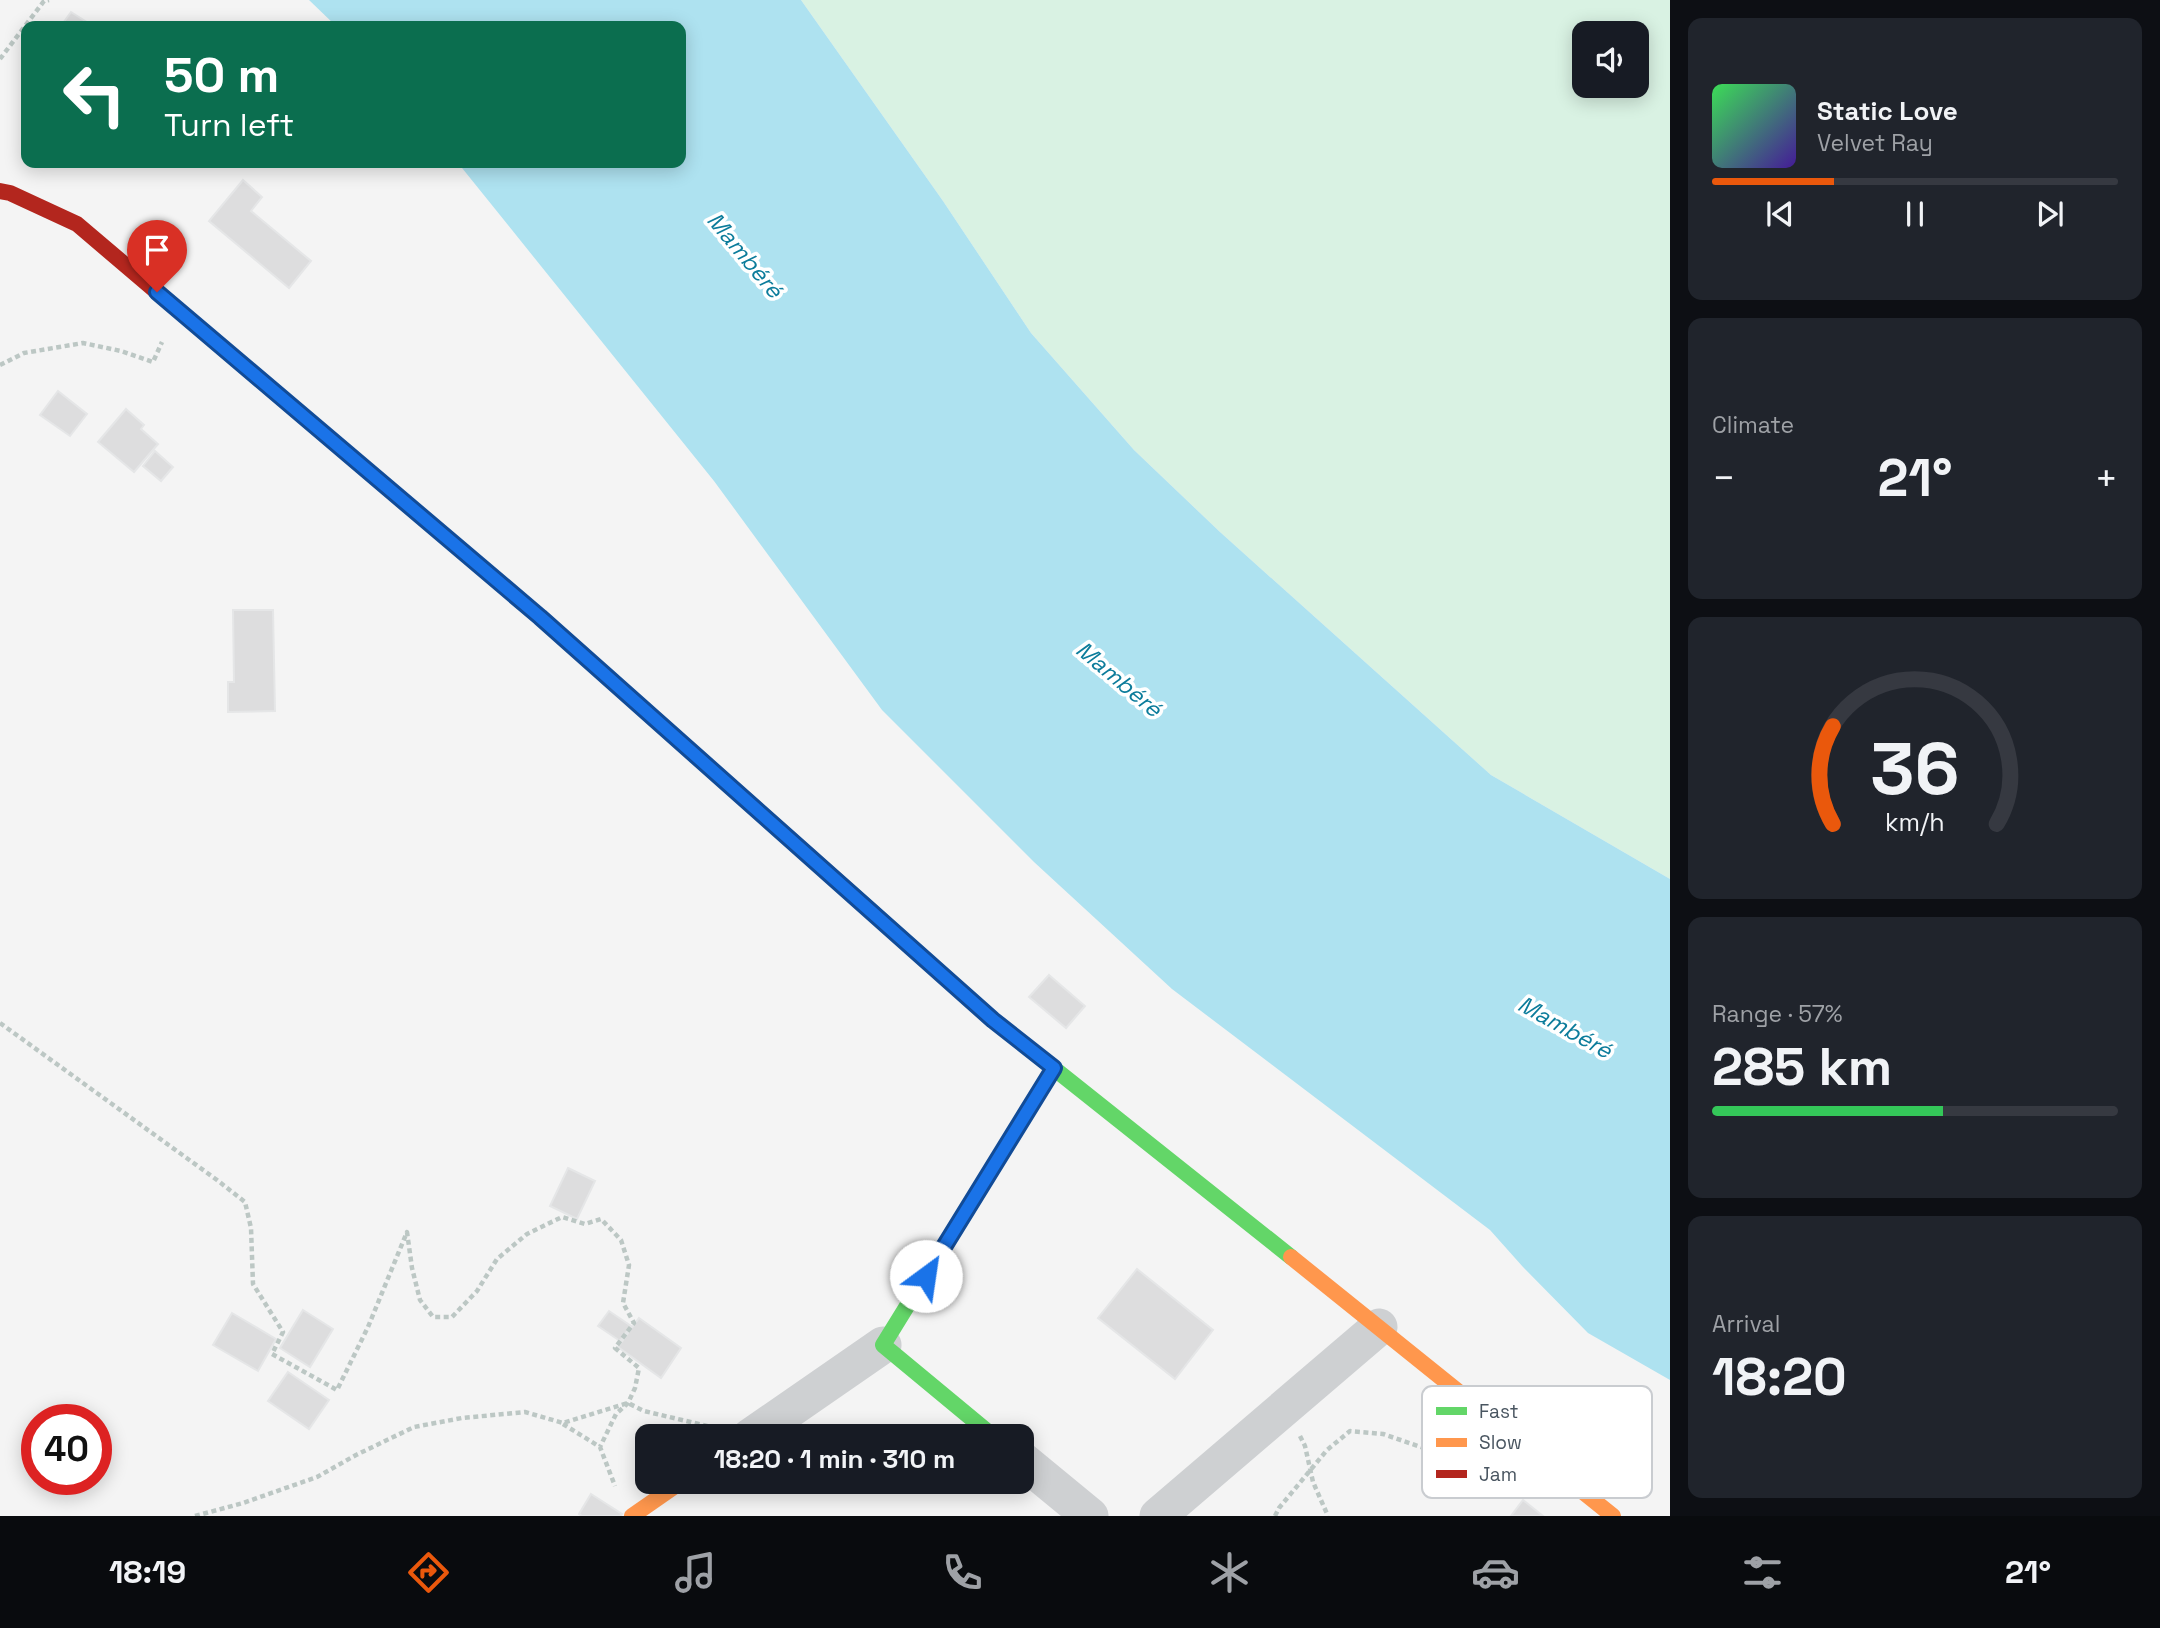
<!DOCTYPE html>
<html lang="en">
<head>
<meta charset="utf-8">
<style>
	body { margin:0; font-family:"Space Grotesk",sans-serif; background:#20242c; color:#f1f3f6; height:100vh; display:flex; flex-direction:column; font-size:26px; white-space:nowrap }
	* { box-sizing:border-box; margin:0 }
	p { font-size:23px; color:#9ea1a6 }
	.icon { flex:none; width:38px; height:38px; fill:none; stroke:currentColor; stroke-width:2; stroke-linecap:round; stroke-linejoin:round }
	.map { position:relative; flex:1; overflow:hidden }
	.panel { display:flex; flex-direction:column; gap:18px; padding:18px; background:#0d0f14; width:490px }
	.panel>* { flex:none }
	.guide { position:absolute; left:21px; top:21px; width:665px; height:147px; border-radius:14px; box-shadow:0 4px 18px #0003; background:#0b6e4f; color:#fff; overflow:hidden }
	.fabs { position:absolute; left:1572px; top:21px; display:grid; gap:14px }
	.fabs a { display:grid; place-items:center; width:77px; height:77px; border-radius:14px; background:#171b24; box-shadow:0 4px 18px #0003; font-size:35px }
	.speed { position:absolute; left:21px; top:1404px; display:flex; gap:14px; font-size:35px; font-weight:700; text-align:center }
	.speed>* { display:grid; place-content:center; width:91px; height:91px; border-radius:50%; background:#171b24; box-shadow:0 4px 18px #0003; line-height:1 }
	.speed .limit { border:10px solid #d22; background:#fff; color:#111 }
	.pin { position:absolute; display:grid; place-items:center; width:60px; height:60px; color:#fff; margin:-72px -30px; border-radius:50% 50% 50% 0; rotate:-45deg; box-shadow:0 0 7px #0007 }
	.pin .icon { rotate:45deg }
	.me { position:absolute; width:77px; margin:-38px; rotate:31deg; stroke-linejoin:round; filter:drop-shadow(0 0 5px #0008) }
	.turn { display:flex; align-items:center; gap:24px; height:147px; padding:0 28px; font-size:32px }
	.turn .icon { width:91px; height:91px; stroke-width:2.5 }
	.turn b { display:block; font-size:49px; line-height:60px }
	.big { font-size:52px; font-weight:700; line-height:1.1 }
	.panel .tile { flex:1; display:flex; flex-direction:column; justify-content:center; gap:10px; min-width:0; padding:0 24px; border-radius:14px; background:#20242c }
	.panel .dial { align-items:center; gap:0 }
	.dial svg { height:182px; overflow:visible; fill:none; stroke:#363941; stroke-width:7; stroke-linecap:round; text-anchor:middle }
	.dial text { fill:#f1f3f6; stroke:none }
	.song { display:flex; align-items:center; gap:21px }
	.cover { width:84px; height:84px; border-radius:10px; background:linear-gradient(135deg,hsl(130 70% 55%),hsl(260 70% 35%)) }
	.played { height:7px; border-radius:4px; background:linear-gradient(90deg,#ea580c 30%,#363941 30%) }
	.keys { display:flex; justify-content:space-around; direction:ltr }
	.heat { display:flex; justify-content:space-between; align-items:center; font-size:38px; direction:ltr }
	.charge { height:10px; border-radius:5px; background:linear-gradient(90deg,#34c759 57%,#363941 0) }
	.trip { position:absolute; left:635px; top:1424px; width:399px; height:70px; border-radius:14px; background:#171b24; box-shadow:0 4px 18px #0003; font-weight:700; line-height:70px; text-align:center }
	.menu { display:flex; height:112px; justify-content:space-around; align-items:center; background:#090b0e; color:#9ea1a6 }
	.menu .icon { width:49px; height:49px }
	.menu .active { color:#ea580c }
	.menu b { font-size:32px; color:#f1f3f6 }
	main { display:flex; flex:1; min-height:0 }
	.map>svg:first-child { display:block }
	.green { fill:#d9f2e3; fill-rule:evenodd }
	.water { fill:#aee2f0 }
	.building { fill:#ddddde; stroke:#e5e6e7; stroke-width:2 }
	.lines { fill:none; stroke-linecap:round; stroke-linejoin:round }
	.path { stroke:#bcc7c4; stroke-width:4.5; stroke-dasharray:5 3.5; stroke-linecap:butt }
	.street { stroke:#ced0d2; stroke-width:37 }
	.fast { stroke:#63d668; stroke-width:16 }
	.slow { stroke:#ff974d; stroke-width:16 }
	.jam { stroke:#b3261e; stroke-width:16 }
	.route-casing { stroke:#114b97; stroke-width:18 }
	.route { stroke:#1a73e8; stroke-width:12 }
	.labels { text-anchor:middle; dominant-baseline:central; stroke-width:7; stroke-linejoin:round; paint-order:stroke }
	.water-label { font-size:23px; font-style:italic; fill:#0c7c9b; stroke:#fff }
	.key { fill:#fff; stroke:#c9ccd0; stroke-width:2 }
	.key-label { font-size:19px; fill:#4a5661 }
</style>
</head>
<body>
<main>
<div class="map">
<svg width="1670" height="1516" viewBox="0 0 1670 1516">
	<rect width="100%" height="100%" fill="#f4f4f4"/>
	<!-- green -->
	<path class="green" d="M 801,0 L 1670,0 L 1670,879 L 1491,775 L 1220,532 L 1134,450 L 1031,333 L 943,201 ZM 1584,33 L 1636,33 L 1636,86 L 1584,86 Z"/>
	<!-- water -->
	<path class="water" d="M 309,0 L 801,0 L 943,201 L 1031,333 L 1134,450 L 1220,532 L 1491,775 L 1670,879 L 1670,1380 L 1588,1333 L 1523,1267 L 1490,1230 L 1172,989 L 1034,862 L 882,710 L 714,481 L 458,163 L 681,163 L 681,26 L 336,26 Z"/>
	<!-- building -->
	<path class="building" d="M 71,12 L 93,26 L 61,26 Z
		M 243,180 L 262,197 L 251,211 L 311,261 L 289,288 L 209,221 Z
		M 58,391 L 87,414 L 70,436 L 40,415 Z
		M 126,409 L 144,425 L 141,429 L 158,444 L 134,472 L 98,442 Z
		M 155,451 L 173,467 L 161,481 L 143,466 Z
		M 233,610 L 273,610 L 275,711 L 228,712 L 228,682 L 234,682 Z
		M 1049,975 L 1085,1006 L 1066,1028 L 1029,997 Z
		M 568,1168 L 595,1181 L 577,1219 L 550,1206 Z
		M 1137,1269 L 1213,1330 L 1175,1379 L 1098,1318 Z
		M 303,1310 L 333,1329 L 310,1367 L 280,1348 Z
		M 609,1311 L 631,1326 L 620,1341 L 598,1326 Z
		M 232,1313 L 276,1339 L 258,1371 L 213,1345 Z
		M 639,1318 L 681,1348 L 661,1378 L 618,1347 Z
		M 288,1372 L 329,1400 L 309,1429 L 268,1401 Z
		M 591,1494 L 622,1514 L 620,1516 L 582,1516 L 579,1514 Z
		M 1523,1500 L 1543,1516 L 1511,1516 Z"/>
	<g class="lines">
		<!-- path -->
		<path class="path" d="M 0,59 L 44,1 L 49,0
			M 0,365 L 24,353 L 83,343 L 121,351 L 153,362 L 162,342
			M 0,1023 L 217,1180 L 245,1202 L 251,1228 L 253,1284 L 283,1332 L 272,1354 L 337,1390 L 368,1327 L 407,1232 L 412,1268 L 420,1300 L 433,1317 L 452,1317 L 477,1291 L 497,1259 L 527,1234 L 562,1217 L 585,1224 L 601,1219 L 621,1240 L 629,1265 L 623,1303 L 634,1323 L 615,1348 L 639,1368 L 635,1388 L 628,1403 L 616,1414 L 600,1447
			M 563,1424 L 600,1447 L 615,1486
			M 1300,1436 L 1305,1446 L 1313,1482 L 1328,1516
			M 195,1516 L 243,1503 L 317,1477 L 356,1455 L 414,1427 L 462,1418 L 525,1412 L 563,1423 L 628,1403 L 644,1411 L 720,1429
			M 1275,1516 L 1279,1508 L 1327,1450 L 1350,1431 L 1383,1434 L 1456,1459 L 1513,1482"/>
		<!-- street -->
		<path class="street" d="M 750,1437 L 883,1345
			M 1022,1460 L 1090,1516
			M 1158,1516 L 1379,1327"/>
		<!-- fast -->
		<path class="fast" d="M 850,892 L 993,1020 L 1291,1257
			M 994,1437 L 883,1345 L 1054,1068"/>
		<!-- slow -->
		<path class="slow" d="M 404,502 L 540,617 L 850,892
			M 1291,1257 L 1613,1516
			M 632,1516 L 681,1482"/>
		<!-- jam -->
		<path class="jam" d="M 0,191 L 10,193 L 77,224 L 404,502"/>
	</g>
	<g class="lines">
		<defs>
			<path id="route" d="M 157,292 L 540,617 L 993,1020 L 1054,1068 L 926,1276"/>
		</defs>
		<!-- route casing -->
		<use href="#route" class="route-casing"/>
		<!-- route -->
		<use href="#route" class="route"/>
	</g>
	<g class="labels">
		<!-- water labels -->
		<g class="water-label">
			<text transform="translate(745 255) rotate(50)">Mambéré</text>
			<text transform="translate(1119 679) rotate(40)">Mambéré</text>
			<text transform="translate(1565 1027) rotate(29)">Mambéré</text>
		</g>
	</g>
	<!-- legend -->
	<rect x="1422" y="1386" width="230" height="112" rx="10" class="key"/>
	<rect x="1436" y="1407" width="31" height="8" fill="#63d668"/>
	<rect x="1436" y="1438" width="31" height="9" fill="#ff974d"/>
	<rect x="1436" y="1470" width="31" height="8" fill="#b3261e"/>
	<g class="key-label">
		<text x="1479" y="1418">Fast</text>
		<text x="1479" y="1449">Slow</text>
		<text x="1479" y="1481">Jam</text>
	</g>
</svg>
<div class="fabs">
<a><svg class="icon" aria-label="sound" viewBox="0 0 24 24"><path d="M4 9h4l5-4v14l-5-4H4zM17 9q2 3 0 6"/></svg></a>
</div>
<div class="speed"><div class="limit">40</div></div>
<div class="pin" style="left:157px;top:292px;background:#d93025"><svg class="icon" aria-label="arrive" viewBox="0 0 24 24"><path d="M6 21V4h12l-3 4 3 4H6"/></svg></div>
<svg class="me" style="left:926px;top:1276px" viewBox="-20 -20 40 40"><circle r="19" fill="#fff"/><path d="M0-13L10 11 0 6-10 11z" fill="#1a73e8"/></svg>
<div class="trip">18:20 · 1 min · 310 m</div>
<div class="guide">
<div class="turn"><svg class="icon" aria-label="left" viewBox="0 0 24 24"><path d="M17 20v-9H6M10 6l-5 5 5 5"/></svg><div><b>50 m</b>Turn left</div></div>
</div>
</div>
<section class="panel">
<div class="tile">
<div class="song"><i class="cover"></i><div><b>Static Love</b><p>Velvet Ray</p></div></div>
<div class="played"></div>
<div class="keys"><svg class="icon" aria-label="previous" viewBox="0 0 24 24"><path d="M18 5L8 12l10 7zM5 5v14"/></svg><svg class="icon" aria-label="pause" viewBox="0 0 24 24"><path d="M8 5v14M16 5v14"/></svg><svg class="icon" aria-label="next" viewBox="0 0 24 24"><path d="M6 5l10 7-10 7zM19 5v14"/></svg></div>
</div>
<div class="tile"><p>Climate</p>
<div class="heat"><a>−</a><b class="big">21°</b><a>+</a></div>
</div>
<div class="tile dial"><svg viewBox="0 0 100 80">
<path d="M14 69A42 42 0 1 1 86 69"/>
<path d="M14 69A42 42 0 0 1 14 26" stroke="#ea580c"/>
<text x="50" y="56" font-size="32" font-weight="700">36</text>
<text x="50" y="72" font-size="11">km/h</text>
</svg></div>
<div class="tile"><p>Range · 57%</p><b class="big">285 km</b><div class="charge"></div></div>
<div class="tile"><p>Arrival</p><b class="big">18:20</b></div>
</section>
</main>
<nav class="menu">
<b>18:19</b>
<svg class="icon active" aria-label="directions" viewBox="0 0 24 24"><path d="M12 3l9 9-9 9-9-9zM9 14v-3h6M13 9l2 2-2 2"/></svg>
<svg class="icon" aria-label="music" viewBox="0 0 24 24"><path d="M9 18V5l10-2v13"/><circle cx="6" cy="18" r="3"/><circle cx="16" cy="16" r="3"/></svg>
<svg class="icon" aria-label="phone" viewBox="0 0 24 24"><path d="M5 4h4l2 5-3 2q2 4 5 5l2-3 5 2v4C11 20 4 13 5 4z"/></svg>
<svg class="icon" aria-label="climate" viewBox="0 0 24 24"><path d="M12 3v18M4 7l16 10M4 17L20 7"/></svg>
<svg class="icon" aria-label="car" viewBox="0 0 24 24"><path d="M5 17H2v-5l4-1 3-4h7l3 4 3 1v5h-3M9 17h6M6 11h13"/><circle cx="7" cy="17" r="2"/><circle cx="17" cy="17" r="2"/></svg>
<svg class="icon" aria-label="filters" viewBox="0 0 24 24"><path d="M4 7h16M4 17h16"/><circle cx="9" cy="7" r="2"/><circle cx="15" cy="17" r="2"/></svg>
<b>21°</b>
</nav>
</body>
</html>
